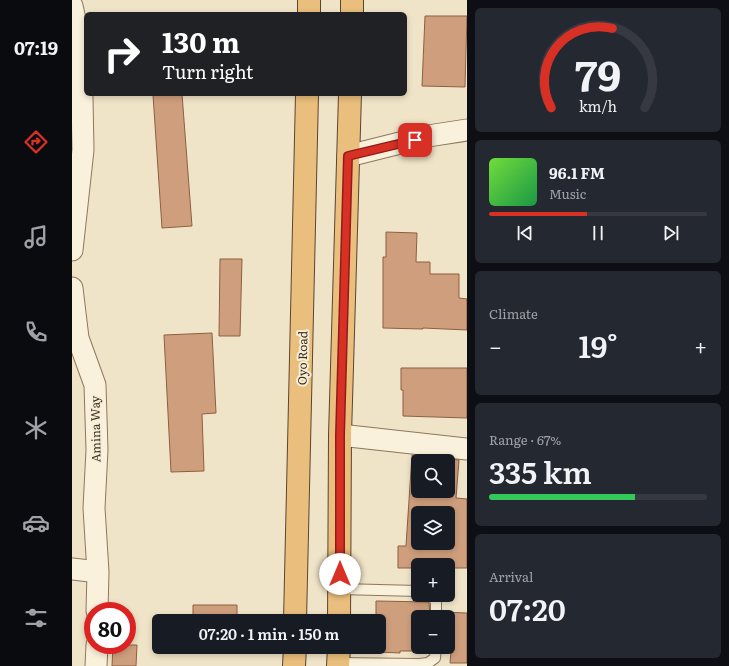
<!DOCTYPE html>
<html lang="en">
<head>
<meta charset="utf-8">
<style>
	body { margin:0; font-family:Literata,serif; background:#242831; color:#f1f3f6; height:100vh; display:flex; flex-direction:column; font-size:15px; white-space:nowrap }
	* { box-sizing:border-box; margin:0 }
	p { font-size:13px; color:#9ea1a6 }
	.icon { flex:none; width:22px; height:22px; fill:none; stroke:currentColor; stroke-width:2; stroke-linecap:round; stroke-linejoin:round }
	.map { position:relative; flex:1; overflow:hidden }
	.details { display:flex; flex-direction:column; gap:8px; padding:8px; background:#0d0f14; width:262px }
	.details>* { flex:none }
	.hud { position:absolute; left:12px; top:12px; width:323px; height:84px; border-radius:6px; box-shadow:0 2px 6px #0003; background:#202124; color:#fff; overflow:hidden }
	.tools { position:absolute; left:339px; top:454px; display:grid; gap:8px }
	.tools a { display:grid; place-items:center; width:44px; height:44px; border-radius:6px; background:#171b24; box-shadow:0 2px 6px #0003; font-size:20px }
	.speed { position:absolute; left:12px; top:602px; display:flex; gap:8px; font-size:20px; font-weight:700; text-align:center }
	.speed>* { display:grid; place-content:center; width:52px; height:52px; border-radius:50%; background:#171b24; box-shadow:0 2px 6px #0003; line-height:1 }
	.speed .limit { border:6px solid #d22; background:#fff; color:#111 }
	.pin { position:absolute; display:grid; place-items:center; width:34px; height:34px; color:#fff; margin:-17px; border-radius:8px; box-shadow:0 2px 6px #0006 }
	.me { position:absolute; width:44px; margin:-22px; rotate:0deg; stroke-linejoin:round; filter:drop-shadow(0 0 3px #0008) }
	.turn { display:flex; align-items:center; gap:14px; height:84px; padding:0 12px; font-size:18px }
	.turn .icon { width:52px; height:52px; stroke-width:2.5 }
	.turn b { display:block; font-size:28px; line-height:34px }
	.big { font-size:30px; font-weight:600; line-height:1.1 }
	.details .card { flex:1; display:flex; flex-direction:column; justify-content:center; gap:6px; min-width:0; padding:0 14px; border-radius:6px; background:#242831 }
	.details .dial { align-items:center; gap:0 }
	.dial svg { height:104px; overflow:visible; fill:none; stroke:#363941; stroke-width:7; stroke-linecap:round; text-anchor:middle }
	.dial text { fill:#f1f3f6; stroke:none }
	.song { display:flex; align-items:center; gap:12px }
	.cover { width:48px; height:48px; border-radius:6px; background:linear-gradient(135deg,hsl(100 70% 55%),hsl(140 70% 35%)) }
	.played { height:4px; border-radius:2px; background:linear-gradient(90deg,#d93025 45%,#363941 45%) }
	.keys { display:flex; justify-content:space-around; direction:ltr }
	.heat { display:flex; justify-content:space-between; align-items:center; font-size:22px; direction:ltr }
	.charge { height:6px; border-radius:3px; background:linear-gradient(90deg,#34c759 67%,#363941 0) }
	.trip { position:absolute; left:80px; top:614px; width:234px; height:40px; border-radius:6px; background:#171b24; box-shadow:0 2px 6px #0003; font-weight:600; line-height:40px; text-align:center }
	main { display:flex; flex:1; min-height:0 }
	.tab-bar { display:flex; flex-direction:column; width:72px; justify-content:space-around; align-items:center; background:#090b0e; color:#9ea1a6 }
	.tab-bar .icon { width:28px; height:28px }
	.tab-bar .selected { color:#d93025 }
	.tab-bar b { font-size:18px; color:#f1f3f6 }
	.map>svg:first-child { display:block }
	.building { fill:#cf9f7d; stroke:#8d5f41; fill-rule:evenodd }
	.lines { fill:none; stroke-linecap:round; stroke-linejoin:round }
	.service-casing { stroke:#8d765c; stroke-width:12 }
	.minor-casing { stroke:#8d765c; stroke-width:23 }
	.trunk-casing { stroke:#5b4430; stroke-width:24 }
	.service { stroke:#faf1dc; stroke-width:10 }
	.minor { stroke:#faf1dc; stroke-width:21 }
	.trunk { stroke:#eabe7c; stroke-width:22 }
	.route-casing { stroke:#8d1f18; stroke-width:10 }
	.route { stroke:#d93025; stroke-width:7 }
	.labels { text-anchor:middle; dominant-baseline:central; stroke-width:4; stroke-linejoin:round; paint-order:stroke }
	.street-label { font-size:12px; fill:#3d2e20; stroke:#f7eed8 }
</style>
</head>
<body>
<main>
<nav class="tab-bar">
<b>07:19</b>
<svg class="icon selected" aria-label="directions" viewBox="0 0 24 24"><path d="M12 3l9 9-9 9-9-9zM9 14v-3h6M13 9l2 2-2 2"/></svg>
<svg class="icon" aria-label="music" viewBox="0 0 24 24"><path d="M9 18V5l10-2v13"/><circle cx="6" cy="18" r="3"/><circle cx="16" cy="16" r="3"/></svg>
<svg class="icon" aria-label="phone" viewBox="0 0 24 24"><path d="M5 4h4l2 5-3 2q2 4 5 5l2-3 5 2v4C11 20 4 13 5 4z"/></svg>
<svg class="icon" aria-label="climate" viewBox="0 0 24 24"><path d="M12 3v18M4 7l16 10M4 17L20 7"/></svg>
<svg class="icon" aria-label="car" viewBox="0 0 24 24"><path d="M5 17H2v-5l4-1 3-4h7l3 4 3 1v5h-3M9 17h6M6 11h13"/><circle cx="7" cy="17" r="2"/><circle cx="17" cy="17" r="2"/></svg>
<svg class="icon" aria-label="filters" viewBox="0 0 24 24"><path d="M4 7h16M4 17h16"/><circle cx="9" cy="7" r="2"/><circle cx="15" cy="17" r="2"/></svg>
</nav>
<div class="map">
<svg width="395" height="666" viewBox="0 0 395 666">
	<rect width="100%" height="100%" fill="#f0e4c8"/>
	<!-- building -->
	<path class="building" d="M 353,16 L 395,16 L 393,87 L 350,86 Z
		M 98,94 L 110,94 L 120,226 L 90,228 L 81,95 Z
		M 314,232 L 345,233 L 344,262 L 358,262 L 358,274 L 387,274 L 387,298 L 395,299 L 395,330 L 351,328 L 351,329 L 311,328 L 311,257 L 314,257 Z
		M 148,259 L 170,259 L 168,336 L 147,336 Z
		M 140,333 L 144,413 L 130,414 L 132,471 L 99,472 L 92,335 Z
		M 329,368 L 395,368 L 395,418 L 331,416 L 331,390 L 329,390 Z
		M 340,455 L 387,460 L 384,498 L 395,499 L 395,568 L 376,568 L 376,565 L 346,565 L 346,568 L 326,568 L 326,546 L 334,546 ZM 346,461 L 376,461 L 376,491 L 346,491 ZM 346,513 L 376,513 L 376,543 L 346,543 Z
		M 304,601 L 357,602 L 358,617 L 346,617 L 346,647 L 357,647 L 357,651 L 328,651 L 328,653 L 304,652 L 304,647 L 307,647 L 307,621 L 304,621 Z
		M 121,605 L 165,605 L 165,621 L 121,621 Z
		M 370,612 L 395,613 L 395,663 L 378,663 L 379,651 L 370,651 L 370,647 L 376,647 L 376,617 L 370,617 Z
		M 41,645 L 65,645 L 64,666 L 40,666 Z"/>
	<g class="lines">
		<defs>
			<path id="service" d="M 268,589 L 346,591
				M 361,595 L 364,603 L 364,617
				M 266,663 L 347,664 L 356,663 L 363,658 L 364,647"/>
			<path id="minor" d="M 0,6 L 9,46 L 11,150 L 0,250
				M 276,156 L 356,136 L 395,130
				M 0,288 L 6,338 L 23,385 L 25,450 L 22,508 L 26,572 L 25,611
				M 268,435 L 395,449
				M 0,569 L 26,572
				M 24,666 L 25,645"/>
			<path id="trunk" d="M 237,14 L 237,0
				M 280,14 L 280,0
				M 223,621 L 235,94
				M 267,621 L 268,435 L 278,94
				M 222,666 L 223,647
				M 266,666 L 267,647"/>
		</defs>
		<!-- service casing -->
		<use href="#service" class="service-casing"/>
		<!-- minor casing -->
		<use href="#minor" class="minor-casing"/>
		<!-- trunk casing -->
		<use href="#trunk" class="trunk-casing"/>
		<!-- service -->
		<use href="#service" class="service"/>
		<!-- minor -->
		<use href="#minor" class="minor"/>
		<!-- trunk -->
		<use href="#trunk" class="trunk"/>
	</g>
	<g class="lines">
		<defs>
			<path id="route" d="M 268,574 L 268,435 L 276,156 L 343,140"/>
		</defs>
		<!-- route casing -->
		<use href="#route" class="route-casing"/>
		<!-- route -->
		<use href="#route" class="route"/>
	</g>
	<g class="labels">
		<!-- street labels -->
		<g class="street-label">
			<text transform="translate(230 358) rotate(-89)">Oyo Road</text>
			<text transform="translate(23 429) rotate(-91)">Amina Way</text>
		</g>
	</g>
</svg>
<div class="tools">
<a><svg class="icon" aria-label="search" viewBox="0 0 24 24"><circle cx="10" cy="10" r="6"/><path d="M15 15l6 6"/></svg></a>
<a><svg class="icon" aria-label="layers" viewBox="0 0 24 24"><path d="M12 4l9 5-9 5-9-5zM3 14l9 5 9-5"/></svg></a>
<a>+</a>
<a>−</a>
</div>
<div class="speed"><div class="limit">80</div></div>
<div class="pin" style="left:343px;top:140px;background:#d93025"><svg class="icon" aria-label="arrive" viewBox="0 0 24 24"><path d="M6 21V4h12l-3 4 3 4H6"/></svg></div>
<svg class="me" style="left:268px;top:574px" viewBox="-20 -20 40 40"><circle r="19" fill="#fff"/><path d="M0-13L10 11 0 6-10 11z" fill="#d93025"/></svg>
<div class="trip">07:20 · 1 min · 150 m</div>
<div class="hud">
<div class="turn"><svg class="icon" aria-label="right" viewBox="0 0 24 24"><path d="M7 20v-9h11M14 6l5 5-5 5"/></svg><div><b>130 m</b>Turn right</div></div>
</div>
</div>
<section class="details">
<div class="card dial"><svg viewBox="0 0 100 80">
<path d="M14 69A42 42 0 1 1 86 69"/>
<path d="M14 69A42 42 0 0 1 61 8" stroke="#d93025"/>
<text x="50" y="56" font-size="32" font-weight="700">79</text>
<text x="50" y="72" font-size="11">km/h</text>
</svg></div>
<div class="card">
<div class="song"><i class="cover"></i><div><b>96.1 FM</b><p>Music</p></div></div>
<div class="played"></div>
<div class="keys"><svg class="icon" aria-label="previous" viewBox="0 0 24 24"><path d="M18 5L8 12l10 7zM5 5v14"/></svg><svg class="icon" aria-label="pause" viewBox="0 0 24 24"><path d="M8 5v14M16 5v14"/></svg><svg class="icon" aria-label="next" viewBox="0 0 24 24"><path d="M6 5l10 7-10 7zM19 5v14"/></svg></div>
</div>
<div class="card"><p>Climate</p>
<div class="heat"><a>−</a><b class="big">19°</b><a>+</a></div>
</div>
<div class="card"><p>Range · 67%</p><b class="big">335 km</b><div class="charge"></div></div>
<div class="card"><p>Arrival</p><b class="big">07:20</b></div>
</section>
</main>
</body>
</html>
